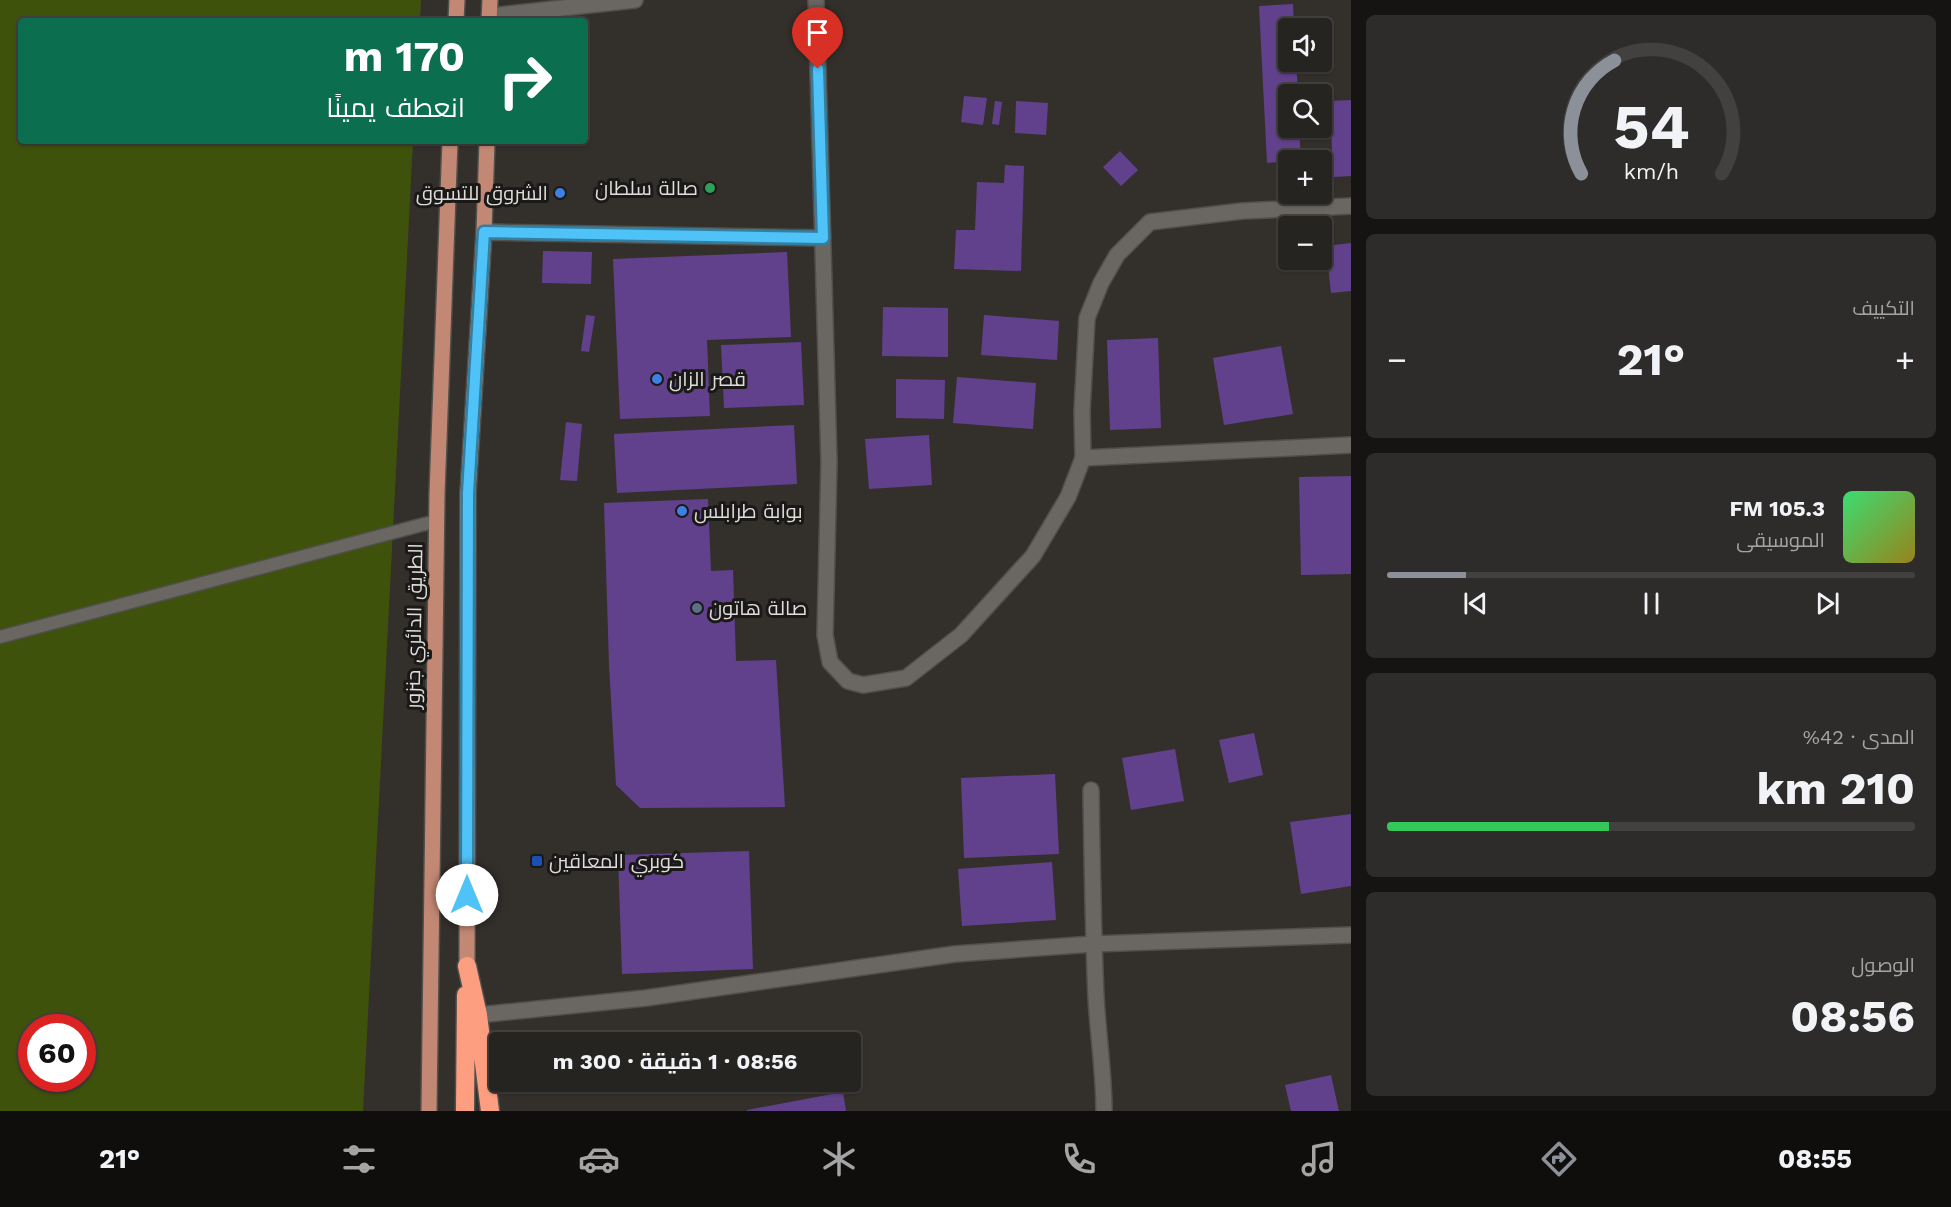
<!DOCTYPE html>
<html lang="ar">
<head>
<meta charset="utf-8">
<style>
	body { margin:0; font-family:"Work Sans",Cairo,sans-serif; background:#2e2c2a; color:#f1f3f6; direction:rtl; height:100vh; display:flex; flex-direction:column; font-size:22px; white-space:nowrap }
	* { box-sizing:border-box; margin:0 }
	p { font-size:20px; color:#a4a4a5 }
	.icon { flex:none; width:33px; height:33px; fill:none; stroke:currentColor; stroke-width:2; stroke-linecap:round; stroke-linejoin:round }
	.map { position:relative; flex:1; overflow:hidden; direction:ltr }
	.sheet { display:flex; flex-direction:column; gap:15px; padding:15px; background:#151412; width:600px }
	.sheet>* { flex:none }
	.banner { position:absolute; left:18px; top:18px; width:570px; height:126px; border-radius:6px; box-shadow:0 2px 4px #0004,0 0 0 2px #42413f; direction:rtl; background:#0b6e4f; color:#fff; overflow:hidden }
	.fabs { position:absolute; left:1278px; top:18px; display:grid; gap:12px }
	.fabs a { display:grid; place-items:center; width:54px; height:54px; border-radius:6px; background:#262421; box-shadow:0 2px 4px #0004,0 0 0 2px #42413f; font-size:30px }
	.speed { position:absolute; left:18px; top:1014px; display:flex; gap:12px; font-size:30px; font-weight:700; text-align:center }
	.speed>* { display:grid; place-content:center; width:78px; height:78px; border-radius:50%; background:#262421; box-shadow:0 2px 4px #0004,0 0 0 2px #42413f; line-height:1 }
	.speed .limit { border:9px solid #d22; background:#fff; color:#111 }
	.pin { position:absolute; display:grid; place-items:center; width:51px; height:51px; color:#fff; margin:-62px -26px; border-radius:50% 50% 50% 0; rotate:-45deg; box-shadow:0 0 6px #0007 }
	.pin .icon { rotate:45deg }
	.me { position:absolute; width:66px; margin:-33px; rotate:0deg; stroke-linejoin:round; filter:drop-shadow(0 0 4px #0008) }
	.turn { display:flex; align-items:center; gap:21px; height:126px; padding:0 24px; font-size:27px }
	.turn .icon { width:78px; height:78px; stroke-width:2.5 }
	.turn b { display:block; font-size:42px; line-height:51px }
	.big { font-size:45px; font-weight:700; line-height:1.1 }
	.sheet .tile { flex:1; display:flex; flex-direction:column; justify-content:center; gap:9px; min-width:0; padding:0 21px; border-radius:9px; background:#2e2c2a }
	.sheet .dial { align-items:center; gap:0 }
	.dial svg { height:156px; overflow:visible; fill:none; stroke:#42413f; stroke-width:7; stroke-linecap:round; text-anchor:middle }
	.dial text { fill:#f1f3f6; stroke:none }
	.song { display:flex; align-items:center; gap:18px }
	.cover { width:72px; height:72px; border-radius:9px; background:linear-gradient(135deg,hsl(140 70% 55%),hsl(50 70% 35%)) }
	.played { height:6px; border-radius:3px; background:linear-gradient(90deg,#8c9099 15%,#42413f 15%) }
	.keys { display:flex; justify-content:space-around; direction:ltr }
	.heat { display:flex; justify-content:space-between; align-items:center; font-size:33px; direction:ltr }
	.charge { height:9px; border-radius:4px; background:linear-gradient(90deg,#34c759 42%,#42413f 0) }
	.trip { position:absolute; left:489px; top:1032px; width:372px; height:60px; border-radius:6px; background:#262421; box-shadow:0 2px 4px #0004,0 0 0 2px #42413f; font-weight:700; line-height:60px; text-align:center; direction:rtl }
	.tab-bar { display:flex; height:96px; justify-content:space-around; align-items:center; background:#0f0e0d; color:#a4a4a5 }
	.tab-bar .icon { width:42px; height:42px }
	.tab-bar .current { color:#8c9099 }
	.tab-bar b { font-size:27px; color:#f1f3f6 }
	main { display:flex; flex:1; min-height:0 }
	.map>svg:first-child { display:block }
	.green { fill:#3f520c; fill-rule:evenodd }
	.building { fill:#61418b }
	.lines { fill:none; stroke-linecap:round; stroke-linejoin:round }
	.lane-casing { stroke:#514f4c; stroke-width:15 }
	.street-casing { stroke:#514f4c; stroke-width:18 }
	.primary-casing { stroke:#514f4c; stroke-width:18 }
	.highway-casing { stroke:#514f4c; stroke-width:21 }
	.lane { stroke:#6a6763; stroke-width:12 }
	.street { stroke:#6a6763; stroke-width:15 }
	.primary { stroke:#c38874; stroke-width:15 }
	.highway { stroke:#fe9e80; stroke-width:18 }
	.route-casing { stroke:#337fa1; stroke-width:15 }
	.route { stroke:#4fc3f7; stroke-width:10 }
	.leisure-dot { fill:#2e9e5b; stroke:#1a1917; stroke-width:2 }
	.shop-dot { fill:#3f7fe0; stroke:#1a1917; stroke-width:2 }
	.service-dot { fill:#5c6f8a; stroke:#1a1917; stroke-width:2 }
	.transit-dot { fill:#1a4fb4; stroke:#1a1917; stroke-width:2 }
	.labels { text-anchor:middle; dominant-baseline:central; stroke-width:6; stroke-linejoin:round; paint-order:stroke }
	.poi-label { font-size:20px; fill:#deddda; stroke:#1a1917; text-anchor:start }
	.street-label { font-size:20px; fill:#deddda; stroke:#1a1917 }
</style>
</head>
<body>
<main>
<section class="sheet">
<div class="tile dial"><svg viewBox="0 0 100 80">
<path d="M14 69A42 42 0 1 1 86 69"/>
<path d="M14 69A42 42 0 0 1 31 11" stroke="#8c9099"/>
<text x="50" y="56" font-size="32" font-weight="700">54</text>
<text x="50" y="72" font-size="11">km/h</text>
</svg></div>
<div class="tile"><p>التكييف</p>
<div class="heat"><a>−</a><b class="big">21°</b><a>+</a></div>
</div>
<div class="tile">
<div class="song"><i class="cover"></i><div><b>105.3 FM</b><p>الموسيقى</p></div></div>
<div class="played"></div>
<div class="keys"><svg class="icon" aria-label="previous" viewBox="0 0 24 24"><path d="M18 5L8 12l10 7zM5 5v14"/></svg><svg class="icon" aria-label="pause" viewBox="0 0 24 24"><path d="M8 5v14M16 5v14"/></svg><svg class="icon" aria-label="next" viewBox="0 0 24 24"><path d="M6 5l10 7-10 7zM19 5v14"/></svg></div>
</div>
<div class="tile"><p>المدى · 42%</p><b class="big">210 km</b><div class="charge"></div></div>
<div class="tile"><p>الوصول</p><b class="big">08:56</b></div>
</section>
<div class="map">
<svg width="1351" height="1111" viewBox="0 0 1351 1111">
	<rect width="100%" height="100%" fill="#33302c"/>
	<!-- green -->
	<path class="green" d="M 0,0 L 421,0 L 420,21 L 21,21 L 21,141 L 413,141 L 363,1111 L 0,1111 ZM 32,1028 L 82,1028 L 82,1078 L 32,1078 Z"/>
	<!-- building -->
	<path class="building" d="M 1293,4 L 1294,28 L 1288,28 L 1288,62 L 1296,62 L 1298,94 L 1288,94 L 1288,128 L 1299,128 L 1301,160 L 1267,163 L 1259,6 Z
		M 1330,30 L 1332,70 L 1307,72 L 1307,62 L 1322,62 L 1322,31 Z
		M 964,96 L 987,98 L 983,125 L 961,122 Z
		M 1351,100 L 1351,176 L 1333,177 L 1330,101 Z
		M 995,101 L 1002,102 L 999,125 L 992,124 Z
		M 1016,101 L 1048,103 L 1046,135 L 1015,133 Z
		M 1120,151 L 1138,170 L 1121,186 L 1103,167 Z
		M 1005,165 L 1024,166 L 1021,271 L 954,269 L 956,230 L 975,230 L 977,182 L 1004,183 Z
		M 1351,243 L 1351,291 L 1331,293 L 1326,246 Z
		M 543,251 L 592,252 L 591,284 L 542,283 Z
		M 787,252 L 791,337 L 707,340 L 710,416 L 620,419 L 613,259 Z
		M 883,307 L 948,308 L 948,357 L 882,356 Z
		M 586,315 L 595,316 L 589,352 L 581,351 Z
		M 984,315 L 1059,321 L 1057,360 L 981,355 Z
		M 1158,338 L 1161,428 L 1110,430 L 1107,340 Z
		M 801,342 L 804,405 L 724,408 L 721,345 Z
		M 1281,346 L 1293,414 L 1224,425 L 1213,358 Z
		M 957,377 L 1036,383 L 1033,429 L 953,423 Z
		M 896,379 L 945,380 L 944,419 L 896,418 Z
		M 566,422 L 582,424 L 577,481 L 560,480 Z
		M 794,425 L 797,484 L 617,493 L 614,434 Z
		M 929,435 L 932,485 L 869,489 L 865,439 Z
		M 1351,476 L 1351,574 L 1301,575 L 1299,477 Z
		M 708,499 L 711,571 L 733,570 L 736,661 L 776,660 L 785,807 L 640,808 L 616,785 L 609,665 L 604,503 Z
		M 1254,733 L 1263,775 L 1229,783 L 1219,740 Z
		M 1175,749 L 1184,801 L 1131,810 L 1122,758 Z
		M 1055,774 L 1059,854 L 964,858 L 961,778 Z
		M 1351,814 L 1351,886 L 1301,894 L 1290,822 Z
		M 749,851 L 753,969 L 622,974 L 618,855 Z
		M 1052,862 L 1056,920 L 962,926 L 958,869 Z
		M 1331,1075 L 1339,1111 L 1291,1111 L 1285,1085 Z
		M 843,1092 L 846,1111 L 747,1111 L 747,1110 Z"/>
	<g class="lines">
		<defs>
			<path id="lane" d="M 0,637 L 436,521"/>
			<path id="street" d="M 816,0 L 829,462 L 825,635 L 830,662 L 848,681 L 863,685 L 906,678 L 961,635 L 1033,556 L 1068,497 L 1083,458 L 1082,411 L 1087,318 L 1101,283 L 1117,255 L 1150,222 L 1242,211 L 1351,206
				M 490,16 L 635,0
				M 484,232 L 823,238
				M 1083,458 L 1351,445
				M 1091,790 C 1092,859 1093,928 1096,997 C 1098,1035 1104,1073 1104,1111
				M 478,1015 L 646,998 L 955,954 L 1093,944 L 1351,935"/>
			<path id="primary" d="M 456,21 L 457,0
				M 489,21 L 490,0
				M 467,966 L 468,493 L 484,232 L 487,141
				M 429,1111 L 437,494 L 450,141"/>
			<path id="highway" d="M 467,966 L 478,1015 L 490,1111
				M 465,1111 L 466,995"/>
		</defs>
		<!-- lane casing -->
		<use href="#lane" class="lane-casing"/>
		<!-- street casing -->
		<use href="#street" class="street-casing"/>
		<!-- primary casing -->
		<use href="#primary" class="primary-casing"/>
		<!-- highway casing -->
		<use href="#highway" class="highway-casing"/>
		<!-- lane -->
		<use href="#lane" class="lane"/>
		<!-- street -->
		<use href="#street" class="street"/>
		<!-- primary -->
		<use href="#primary" class="primary"/>
		<!-- highway -->
		<use href="#highway" class="highway"/>
	</g>
	<g class="lines">
		<defs>
			<path id="route" d="M 467,895 L 468,493 L 484,232 L 823,238 L 818,69"/>
		</defs>
		<!-- route casing -->
		<use href="#route" class="route-casing"/>
		<!-- route -->
		<use href="#route" class="route"/>
	</g>
	<!-- markers -->
	<circle class="leisure-dot" cx="710" cy="188" r="6"/>
	<g class="shop-dot">
		<circle cx="560" cy="193" r="6"/>
		<circle cx="657" cy="379" r="6"/>
		<circle cx="682" cy="511" r="6"/>
	</g>
	<circle class="service-dot" cx="697" cy="608" r="6"/>
	<rect class="transit-dot" x="531" y="855" width="12" height="12" rx="3"/>
	<g class="labels">
		<!-- poi labels -->
		<g class="poi-label">
			<text x="698" y="188" text-anchor="end">صالة سلطان</text>
			<text x="548" y="193" text-anchor="end">الشروق للتسوق</text>
			<text x="669" y="379">قصر الزان</text>
			<text x="694" y="511">بوابة طرابلس</text>
			<text x="709" y="608">صالة هاتون</text>
			<text x="549" y="861">كوبري المعاقين</text>
		</g>
		<!-- street labels -->
		<g class="street-label">
			<text transform="translate(414 626) rotate(-89)">الطريق الدائري جنزور</text>
		</g>
	</g>
</svg>
<div class="fabs">
<a><svg class="icon" aria-label="sound" viewBox="0 0 24 24"><path d="M4 9h4l5-4v14l-5-4H4zM17 9q2 3 0 6"/></svg></a>
<a><svg class="icon" aria-label="search" viewBox="0 0 24 24"><circle cx="10" cy="10" r="6"/><path d="M15 15l6 6"/></svg></a>
<a>+</a>
<a>−</a>
</div>
<div class="speed"><div class="limit">60</div></div>
<div class="pin" style="left:818px;top:69px;background:#d93025"><svg class="icon" aria-label="arrive" viewBox="0 0 24 24"><path d="M6 21V4h12l-3 4 3 4H6"/></svg></div>
<svg class="me" style="left:467px;top:895px" viewBox="-20 -20 40 40"><circle r="19" fill="#fff"/><path d="M0-13L10 11 0 6-10 11z" fill="#4fc3f7"/></svg>
<div class="trip">08:56 · 1 دقيقة · 300 m</div>
<div class="banner">
<div class="turn"><svg class="icon" aria-label="right" viewBox="0 0 24 24"><path d="M7 20v-9h11M14 6l5 5-5 5"/></svg><div><b>170 m</b>انعطف يمينًا</div></div>
</div>
</div>
</main>
<nav class="tab-bar">
<b>08:55</b>
<svg class="icon current" aria-label="directions" viewBox="0 0 24 24"><path d="M12 3l9 9-9 9-9-9zM9 14v-3h6M13 9l2 2-2 2"/></svg>
<svg class="icon" aria-label="music" viewBox="0 0 24 24"><path d="M9 18V5l10-2v13"/><circle cx="6" cy="18" r="3"/><circle cx="16" cy="16" r="3"/></svg>
<svg class="icon" aria-label="phone" viewBox="0 0 24 24"><path d="M5 4h4l2 5-3 2q2 4 5 5l2-3 5 2v4C11 20 4 13 5 4z"/></svg>
<svg class="icon" aria-label="climate" viewBox="0 0 24 24"><path d="M12 3v18M4 7l16 10M4 17L20 7"/></svg>
<svg class="icon" aria-label="car" viewBox="0 0 24 24"><path d="M5 17H2v-5l4-1 3-4h7l3 4 3 1v5h-3M9 17h6M6 11h13"/><circle cx="7" cy="17" r="2"/><circle cx="17" cy="17" r="2"/></svg>
<svg class="icon" aria-label="filters" viewBox="0 0 24 24"><path d="M4 7h16M4 17h16"/><circle cx="9" cy="7" r="2"/><circle cx="15" cy="17" r="2"/></svg>
<b>21°</b>
</nav>
</body>
</html>
